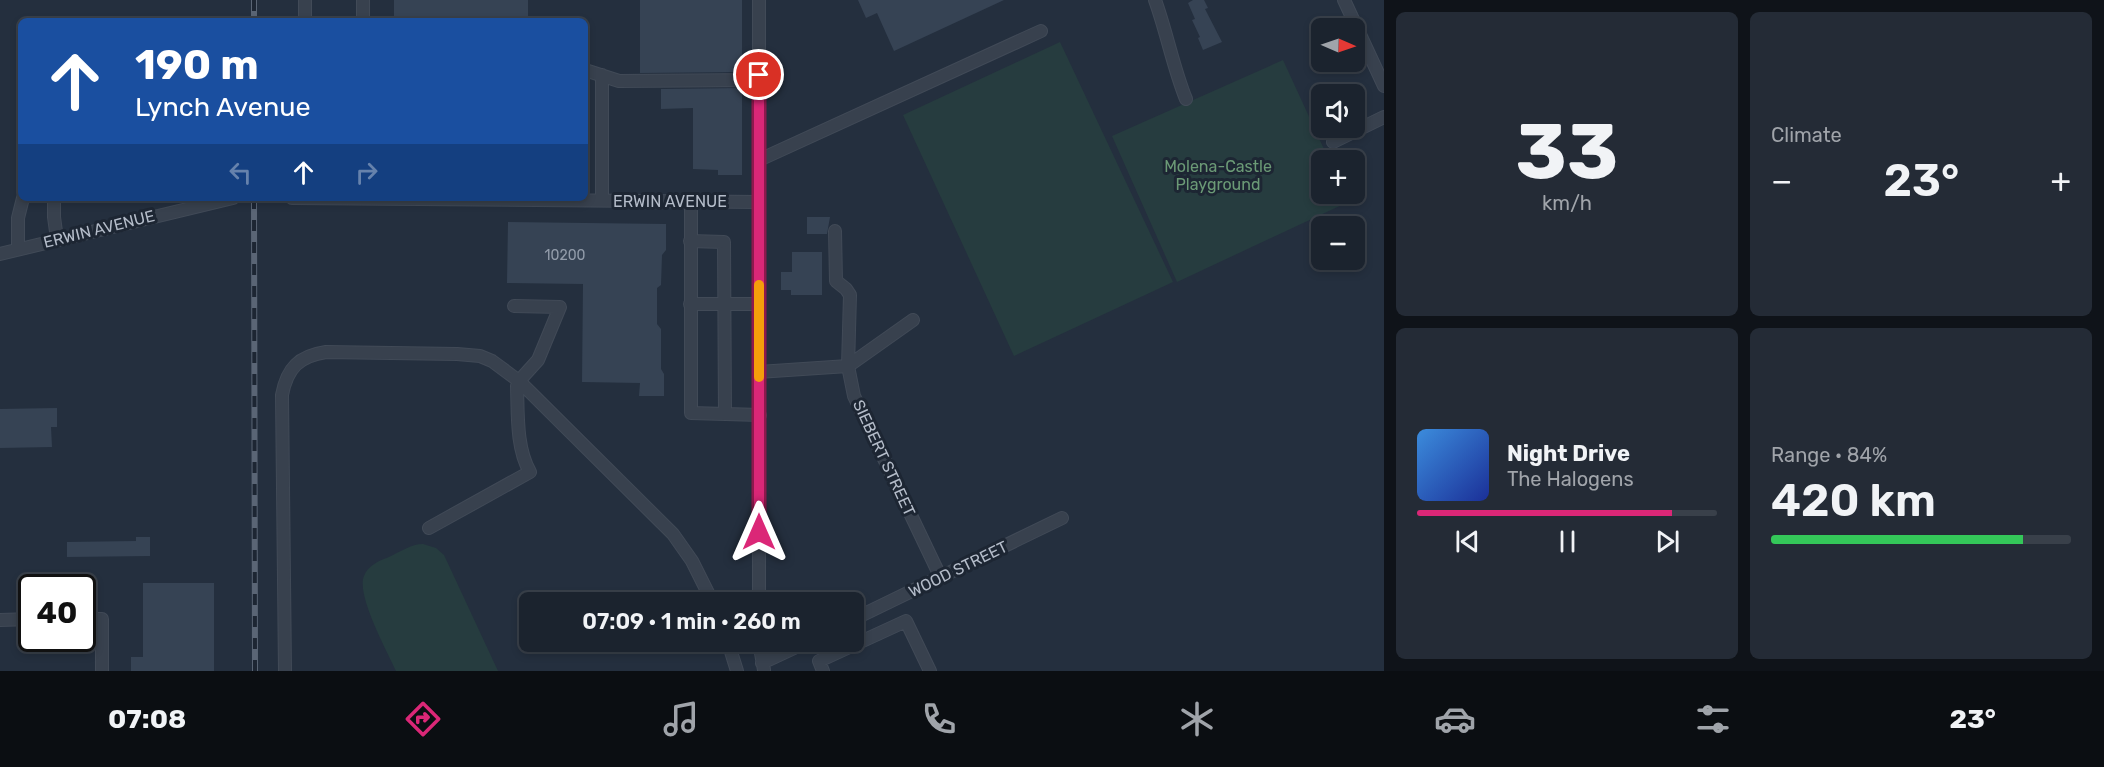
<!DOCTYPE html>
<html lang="en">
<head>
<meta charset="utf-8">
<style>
	body { margin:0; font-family:Rubik,sans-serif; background:#242b36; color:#f1f3f6; height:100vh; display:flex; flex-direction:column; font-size:22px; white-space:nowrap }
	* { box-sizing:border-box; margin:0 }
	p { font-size:20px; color:#a0a4aa }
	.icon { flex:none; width:33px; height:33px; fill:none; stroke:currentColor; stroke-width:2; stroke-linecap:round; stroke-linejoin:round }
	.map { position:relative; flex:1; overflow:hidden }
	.panel { display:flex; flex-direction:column; gap:12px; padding:12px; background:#0f1319; width:720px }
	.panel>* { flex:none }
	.top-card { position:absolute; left:18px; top:18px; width:570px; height:183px; border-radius:9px; box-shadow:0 3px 9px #0003,0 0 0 2px #39404a; background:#1a4fa0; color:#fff; overflow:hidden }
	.needle { width:39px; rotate:92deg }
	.tools { position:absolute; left:1311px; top:18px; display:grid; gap:12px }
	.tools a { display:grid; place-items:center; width:54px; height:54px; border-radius:9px; background:#1b232e; box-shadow:0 3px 9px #0003,0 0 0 2px #39404a; font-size:30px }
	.speed { position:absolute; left:18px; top:574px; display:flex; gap:12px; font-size:30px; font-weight:700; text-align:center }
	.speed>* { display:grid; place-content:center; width:78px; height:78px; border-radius:50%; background:#1b232e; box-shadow:0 3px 9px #0003,0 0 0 2px #39404a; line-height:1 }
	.speed .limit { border:3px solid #111; border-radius:9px; background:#fff; color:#111 }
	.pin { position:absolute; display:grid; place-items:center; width:51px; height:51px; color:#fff; margin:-26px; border:3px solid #fff; border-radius:50%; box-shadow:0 2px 6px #0007 }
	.me { position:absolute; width:66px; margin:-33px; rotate:0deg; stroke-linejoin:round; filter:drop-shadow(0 0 4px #0008) }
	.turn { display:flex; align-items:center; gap:21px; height:126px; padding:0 18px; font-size:27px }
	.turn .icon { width:78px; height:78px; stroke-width:2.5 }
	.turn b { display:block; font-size:42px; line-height:51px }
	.lanes { display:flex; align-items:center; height:57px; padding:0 18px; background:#0003; justify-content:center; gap:30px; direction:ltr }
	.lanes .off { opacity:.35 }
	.big { font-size:45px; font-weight:600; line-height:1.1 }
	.panel .tile { flex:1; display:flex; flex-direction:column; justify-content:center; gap:9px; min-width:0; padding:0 21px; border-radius:9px; background:#242b36 }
	.panel .dial { align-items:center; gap:0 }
	.dial b { font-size:78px; line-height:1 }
	.song { display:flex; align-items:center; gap:18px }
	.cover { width:72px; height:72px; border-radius:9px; background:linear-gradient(135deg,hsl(210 70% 55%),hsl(230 70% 35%)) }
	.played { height:6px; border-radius:3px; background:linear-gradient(90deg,#db2777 85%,#39404a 85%) }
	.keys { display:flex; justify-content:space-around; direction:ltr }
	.heat { display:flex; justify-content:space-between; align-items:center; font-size:33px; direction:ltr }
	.charge { height:9px; border-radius:4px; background:linear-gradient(90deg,#34c759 84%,#39404a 0) }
	.panel .tiles { flex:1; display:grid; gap:12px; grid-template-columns:repeat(2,1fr) }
	.trip { position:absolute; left:519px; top:592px; width:345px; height:60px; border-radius:9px; background:#1b232e; box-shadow:0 3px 9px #0003,0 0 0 2px #39404a; font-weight:600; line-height:60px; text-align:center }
	.dock { display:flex; height:96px; justify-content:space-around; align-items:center; background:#0b0e12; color:#a0a4aa }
	.dock .icon { width:42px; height:42px }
	.dock .active { color:#db2777 }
	.dock b { font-size:27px; color:#f1f3f6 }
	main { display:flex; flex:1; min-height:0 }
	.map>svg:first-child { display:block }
	.green { fill:#263c3f }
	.building { fill:#364354 }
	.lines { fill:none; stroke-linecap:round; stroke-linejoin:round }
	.minor-casing { stroke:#414a57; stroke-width:14 }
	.minor { stroke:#38414e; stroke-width:12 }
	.rail-casing { stroke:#5a6575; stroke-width:6 }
	.rail { stroke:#1d2633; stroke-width:4; stroke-dasharray:11; stroke-linecap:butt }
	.route-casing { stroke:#8e194d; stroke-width:15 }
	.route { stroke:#db2777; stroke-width:10 }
	.slow { stroke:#f59e0b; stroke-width:10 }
	.labels { text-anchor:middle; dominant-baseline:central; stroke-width:6; stroke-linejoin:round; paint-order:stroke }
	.number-label { font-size:14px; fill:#929caa }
	.park-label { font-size:16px; fill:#6b9a76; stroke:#1d2633 }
	.street-label { font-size:16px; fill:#b4bcc9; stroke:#1d2633 }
</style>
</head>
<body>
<main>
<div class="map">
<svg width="1384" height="671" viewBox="0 0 1384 671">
	<rect width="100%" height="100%" fill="#242f3e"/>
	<!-- green -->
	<path class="green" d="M 1060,42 L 1173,282 L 1014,356 L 903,115 Z
		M 1283,60 L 1329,160 L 1322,160 L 1322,194 L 1344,194 L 1348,202 L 1177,282 L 1112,136 Z
		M 423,544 L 436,548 L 444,555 L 498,671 L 396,671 C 387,651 356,595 364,576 C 368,565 379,561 389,557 C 400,552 411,544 423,544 Z"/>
	<!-- building -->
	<path class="building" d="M 394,0 L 528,0 L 528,21 L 394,21 Z
		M 640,0 L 742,0 L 742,72 L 640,73 Z
		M 858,0 L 1004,0 L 894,51 L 877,13 L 866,18 Z
		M 1193,0 L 1204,0 L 1208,8 L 1205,9 L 1222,42 L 1203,50 L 1198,38 L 1200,37 L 1192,20 L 1195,19 L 1188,3 Z
		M 742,88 L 742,175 L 718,175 L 718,170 L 693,169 L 693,108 L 661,109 L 661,89 Z
		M 807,217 L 830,217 L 827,234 L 807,234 Z
		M 508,222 L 666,224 L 666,250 L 662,255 L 661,285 L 657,288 L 657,324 L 661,329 L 661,369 L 664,374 L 664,396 L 639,396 L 640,383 L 582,382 L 583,284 L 507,283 Z
		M 792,252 L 822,252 L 822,295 L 791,295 L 791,290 L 781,290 L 781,272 L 792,272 Z
		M 57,408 L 57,427 L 51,427 L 52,447 L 0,448 L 0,409 Z
		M 136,537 L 150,537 L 150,556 L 67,557 L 67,542 L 136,541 Z
		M 143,583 L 214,583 L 214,671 L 131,671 L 131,657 L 143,657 Z"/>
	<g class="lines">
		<defs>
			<path id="minor" d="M 305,0 L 305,21
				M 363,0 L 363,21
				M 759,0 L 759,603
				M 1155,0 C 1167,33 1173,67 1186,99
				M 1344,0 L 1384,86
				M 585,70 L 619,81 L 759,80
				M 602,75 L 602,200
				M 1333,142 L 1384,117
				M 759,160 L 1041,31
				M 54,198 L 54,217 L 57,239
				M 292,198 L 759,202
				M 691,201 L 691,413 L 760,415
				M 835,231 L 836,281 L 846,289 L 850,295 L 848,366 L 854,396 L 941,578
				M 690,241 L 724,242 L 725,414
				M 18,249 L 18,218 L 23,198
				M 0,254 L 233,198
				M 690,304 L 759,304
				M 514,306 L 560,307 L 538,360 L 519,381 L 673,534 L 692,561 L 713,603
				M 759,372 L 848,366 L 913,320
				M 82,619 L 102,619 L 102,671
				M 854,619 L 1062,518
				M 0,620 L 32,619
				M 728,642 L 737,671
				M 759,642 L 764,670
				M 762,663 L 807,642
				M 285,671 L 282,395 C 287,368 299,356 326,352 L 457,354 L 480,356 L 492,361 L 519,381 L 517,386 C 518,413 516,448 530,472 L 429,528
				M 823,671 L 819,661 L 906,621 L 930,671"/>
		</defs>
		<!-- minor casing -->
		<use href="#minor" class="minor-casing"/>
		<!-- minor -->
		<use href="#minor" class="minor"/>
		<defs>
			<path id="rail" d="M 254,0 L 254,21
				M 254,198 L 255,671"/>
		</defs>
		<!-- rail casing -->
		<use href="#rail" class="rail-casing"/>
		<!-- rail -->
		<use href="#rail" class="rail"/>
	</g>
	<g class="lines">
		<defs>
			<path id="route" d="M 759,75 L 759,532"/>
		</defs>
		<!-- route casing -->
		<use href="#route" class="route-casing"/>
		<!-- route -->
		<use href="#route" class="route"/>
		<!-- slow -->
		<path class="slow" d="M 759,285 L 759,377"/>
	</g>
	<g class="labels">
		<!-- number labels -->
		<g class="number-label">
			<text x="565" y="255">10200</text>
		</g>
		<!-- park labels -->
		<g class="park-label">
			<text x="1218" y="166">Molena-Castle<tspan x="1218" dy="18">Playground</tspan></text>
		</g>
		<!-- street labels -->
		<g class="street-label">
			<text x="670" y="201">ERWIN AVENUE</text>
			<text transform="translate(99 229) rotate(-14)">ERWIN AVENUE</text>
			<text transform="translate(884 458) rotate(65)">SIEBERT STREET</text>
			<text transform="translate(958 569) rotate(-26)">WOOD STREET</text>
		</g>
	</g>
</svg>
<div class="tools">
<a><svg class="needle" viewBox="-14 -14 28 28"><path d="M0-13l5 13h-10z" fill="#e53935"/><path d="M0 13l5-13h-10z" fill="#a0a4aa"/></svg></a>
<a><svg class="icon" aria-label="sound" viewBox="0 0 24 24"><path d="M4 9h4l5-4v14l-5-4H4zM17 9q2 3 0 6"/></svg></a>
<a>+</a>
<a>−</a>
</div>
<div class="speed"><div class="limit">40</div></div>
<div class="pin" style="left:759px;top:75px;background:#d93025"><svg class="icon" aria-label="arrive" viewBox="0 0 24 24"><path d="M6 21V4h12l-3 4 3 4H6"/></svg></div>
<svg class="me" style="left:759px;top:532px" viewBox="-20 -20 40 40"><path d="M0-17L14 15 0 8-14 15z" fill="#db2777" stroke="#fff" stroke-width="4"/></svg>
<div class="trip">07:09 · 1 min · 260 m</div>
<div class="top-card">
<div class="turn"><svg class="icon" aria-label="ahead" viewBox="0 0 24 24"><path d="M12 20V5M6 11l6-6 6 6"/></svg><div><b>190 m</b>Lynch Avenue</div></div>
<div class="lanes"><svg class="icon off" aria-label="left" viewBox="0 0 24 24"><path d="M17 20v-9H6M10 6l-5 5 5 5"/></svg><svg class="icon" aria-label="ahead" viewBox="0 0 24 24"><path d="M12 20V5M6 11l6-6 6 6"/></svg><svg class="icon off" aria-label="right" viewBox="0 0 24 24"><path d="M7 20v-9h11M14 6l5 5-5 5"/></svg></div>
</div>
</div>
<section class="panel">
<div class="tiles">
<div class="tile dial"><b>33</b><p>km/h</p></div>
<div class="tile"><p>Climate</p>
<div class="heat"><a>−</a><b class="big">23°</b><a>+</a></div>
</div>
<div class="tile">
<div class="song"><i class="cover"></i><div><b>Night Drive</b><p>The Halogens</p></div></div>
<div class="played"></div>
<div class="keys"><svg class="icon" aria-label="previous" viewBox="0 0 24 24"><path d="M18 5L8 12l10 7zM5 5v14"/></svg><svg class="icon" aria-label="pause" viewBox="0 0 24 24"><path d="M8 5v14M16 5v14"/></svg><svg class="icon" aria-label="next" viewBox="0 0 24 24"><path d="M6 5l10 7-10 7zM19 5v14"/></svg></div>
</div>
<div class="tile"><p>Range · 84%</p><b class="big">420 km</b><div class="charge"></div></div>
</div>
</section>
</main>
<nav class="dock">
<b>07:08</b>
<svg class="icon active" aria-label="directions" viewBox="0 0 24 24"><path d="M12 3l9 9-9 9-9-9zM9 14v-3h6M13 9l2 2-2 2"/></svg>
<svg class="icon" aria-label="music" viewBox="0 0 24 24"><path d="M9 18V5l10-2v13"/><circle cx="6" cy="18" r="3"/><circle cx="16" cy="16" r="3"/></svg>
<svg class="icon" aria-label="phone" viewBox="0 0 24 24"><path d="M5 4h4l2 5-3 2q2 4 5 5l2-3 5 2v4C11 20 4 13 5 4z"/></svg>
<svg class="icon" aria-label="climate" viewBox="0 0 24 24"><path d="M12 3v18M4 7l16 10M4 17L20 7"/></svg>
<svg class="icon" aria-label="car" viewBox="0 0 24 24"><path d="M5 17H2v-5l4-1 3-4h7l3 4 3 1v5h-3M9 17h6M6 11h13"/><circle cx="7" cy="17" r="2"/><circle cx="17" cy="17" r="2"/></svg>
<svg class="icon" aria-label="filters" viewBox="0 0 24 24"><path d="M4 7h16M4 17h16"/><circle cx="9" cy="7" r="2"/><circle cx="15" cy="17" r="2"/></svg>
<b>23°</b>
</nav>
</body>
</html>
